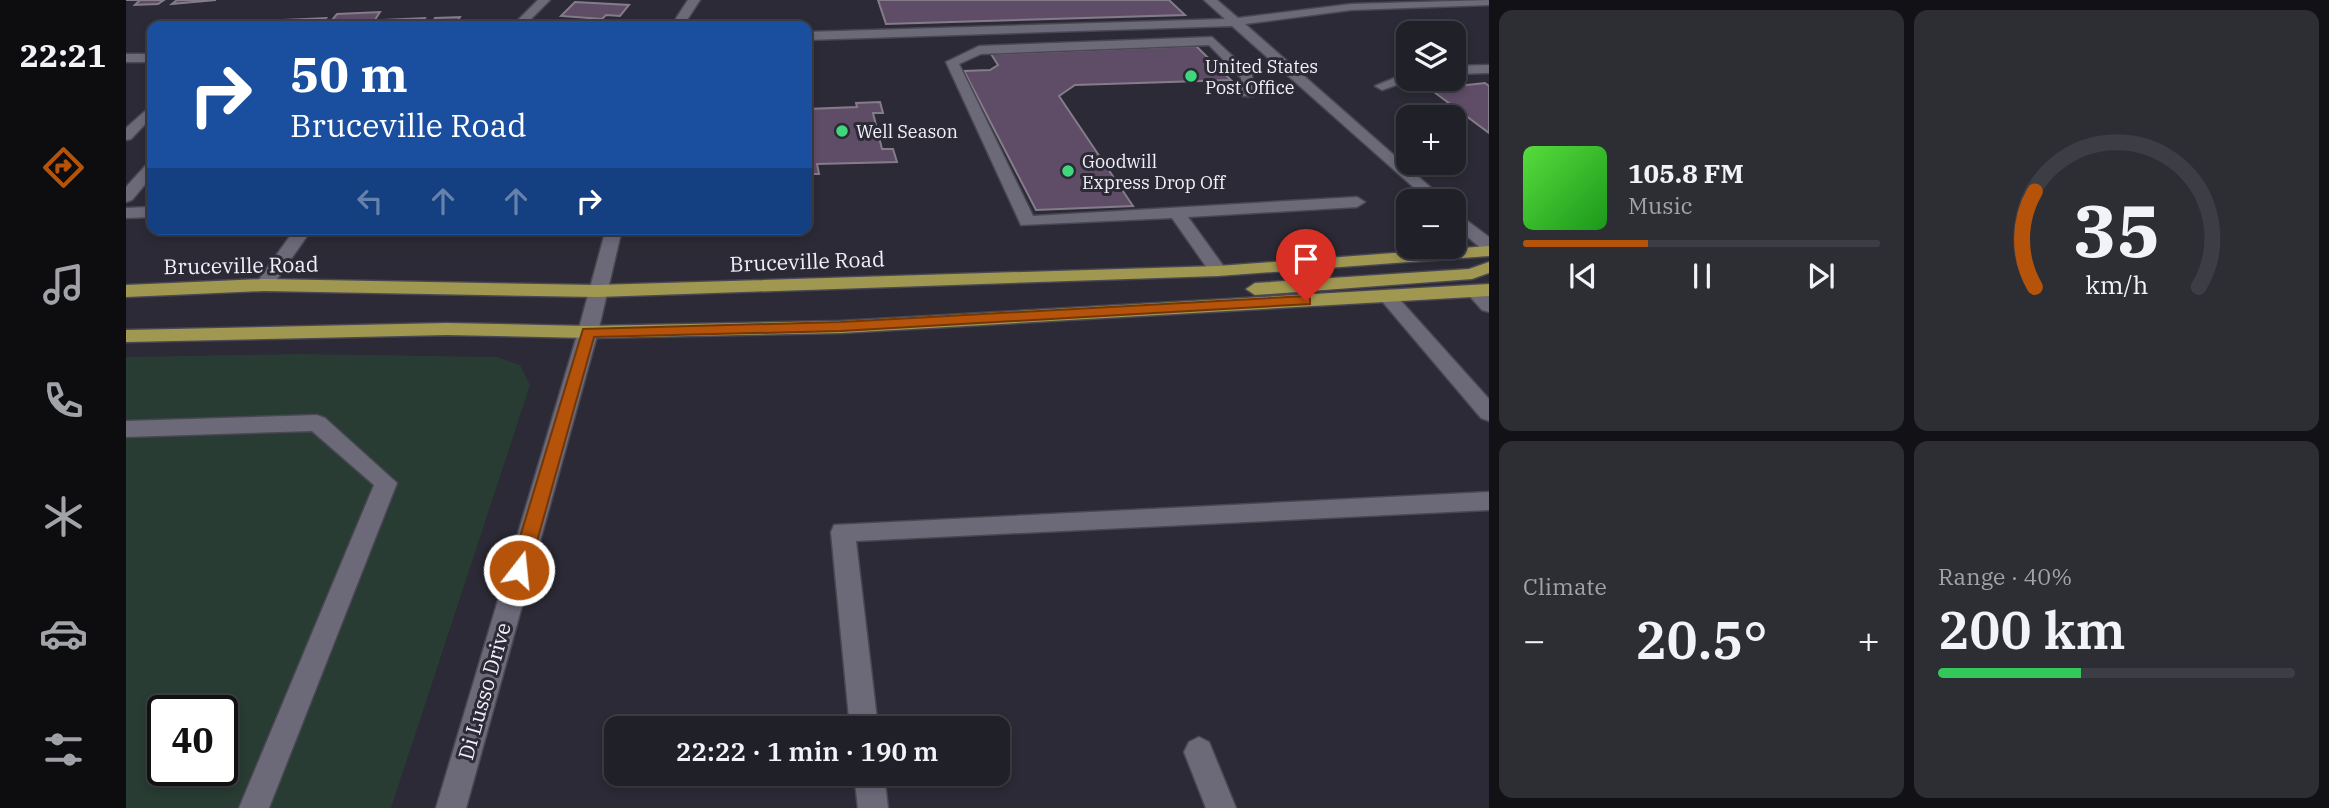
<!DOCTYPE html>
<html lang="en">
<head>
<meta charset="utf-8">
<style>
	body { margin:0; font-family:"IBM Plex Serif",serif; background:#2d2d34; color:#f1f3f6; height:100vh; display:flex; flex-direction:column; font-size:26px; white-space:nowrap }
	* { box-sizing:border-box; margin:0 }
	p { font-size:23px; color:#a2a3a8 }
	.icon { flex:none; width:38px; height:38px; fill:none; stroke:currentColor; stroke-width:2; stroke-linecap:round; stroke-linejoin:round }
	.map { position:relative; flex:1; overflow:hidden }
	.sheet { display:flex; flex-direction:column; gap:10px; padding:10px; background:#121216; width:840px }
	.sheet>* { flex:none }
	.hud { position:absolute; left:21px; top:21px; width:665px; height:214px; border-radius:14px; box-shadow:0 4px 10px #0003,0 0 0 2px #3d3e45; background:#1a4fa0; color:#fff; overflow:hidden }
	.fabs { position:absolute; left:1270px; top:21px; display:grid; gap:14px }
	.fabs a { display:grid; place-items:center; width:70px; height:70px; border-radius:14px; background:#202028; box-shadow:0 4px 10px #0003,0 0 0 2px #3d3e45; font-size:35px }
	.speed { position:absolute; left:21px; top:695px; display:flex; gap:14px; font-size:35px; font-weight:700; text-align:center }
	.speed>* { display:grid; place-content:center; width:91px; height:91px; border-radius:50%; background:#202028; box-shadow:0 4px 10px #0003,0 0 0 2px #3d3e45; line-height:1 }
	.speed .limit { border:4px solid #111; border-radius:10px; background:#fff; color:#111 }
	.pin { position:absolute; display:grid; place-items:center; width:60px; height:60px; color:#fff; margin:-72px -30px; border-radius:50% 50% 50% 0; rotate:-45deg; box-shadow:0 0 7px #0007 }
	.pin .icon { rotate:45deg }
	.me { position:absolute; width:77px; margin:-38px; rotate:16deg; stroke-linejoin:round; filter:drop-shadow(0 0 5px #0008) }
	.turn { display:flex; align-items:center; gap:24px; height:147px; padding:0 28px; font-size:32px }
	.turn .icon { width:91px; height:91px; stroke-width:2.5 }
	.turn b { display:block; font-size:49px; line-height:60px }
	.lanes { display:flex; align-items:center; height:66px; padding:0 28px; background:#0003; justify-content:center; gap:35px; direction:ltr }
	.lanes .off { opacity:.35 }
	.big { font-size:52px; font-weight:600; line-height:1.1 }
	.sheet .card { flex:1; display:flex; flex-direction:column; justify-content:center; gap:10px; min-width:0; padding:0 24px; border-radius:14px; background:#2d2d34 }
	.sheet .dial { align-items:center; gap:0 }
	.dial svg { height:182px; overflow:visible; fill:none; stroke:#3d3e45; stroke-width:7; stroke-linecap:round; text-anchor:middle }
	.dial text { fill:#f1f3f6; stroke:none }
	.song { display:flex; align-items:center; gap:21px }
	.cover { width:84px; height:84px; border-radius:10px; background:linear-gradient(135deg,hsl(110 70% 55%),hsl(120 70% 35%)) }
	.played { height:7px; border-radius:4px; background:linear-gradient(90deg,#b45309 35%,#3d3e45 35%) }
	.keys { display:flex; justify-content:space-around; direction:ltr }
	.heat { display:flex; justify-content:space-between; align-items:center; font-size:38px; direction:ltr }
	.charge { height:10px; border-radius:5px; background:linear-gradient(90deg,#34c759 40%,#3d3e45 0) }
	.sheet .tiles { flex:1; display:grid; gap:10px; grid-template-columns:repeat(2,1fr) }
	.trip { position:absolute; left:478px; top:716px; width:406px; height:70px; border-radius:14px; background:#202028; box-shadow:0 4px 10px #0003,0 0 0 2px #3d3e45; font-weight:600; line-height:70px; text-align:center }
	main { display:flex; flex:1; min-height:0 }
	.tabs { display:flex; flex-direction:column; width:126px; justify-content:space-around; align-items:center; background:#0d0d10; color:#a2a3a8 }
	.tabs .icon { width:49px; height:49px }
	.tabs .on { color:#b45309 }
	.tabs b { font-size:32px; color:#f1f3f6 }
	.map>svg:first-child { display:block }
	.green { fill:#283c33; fill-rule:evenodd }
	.building { fill:#5f4d67; stroke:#857c8a; stroke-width:2 }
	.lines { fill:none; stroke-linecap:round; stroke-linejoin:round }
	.minor-casing { stroke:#494752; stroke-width:3 }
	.major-casing { stroke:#494752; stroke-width:3 }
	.minor { fill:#6c6a79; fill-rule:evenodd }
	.major { fill:#a09851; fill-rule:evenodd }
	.route { fill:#b45309; stroke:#753606; stroke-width:2 }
	.poi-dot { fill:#40d77c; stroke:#2b2a36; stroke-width:2.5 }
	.labels { text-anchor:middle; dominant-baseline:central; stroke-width:6; stroke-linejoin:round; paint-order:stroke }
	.far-poi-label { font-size:18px; fill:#f1f0f8; stroke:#2b2a36; text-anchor:start }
	.street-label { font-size:21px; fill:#f1f0f8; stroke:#2b2a36 }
</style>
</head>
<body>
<main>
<nav class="tabs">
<b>22:21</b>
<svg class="icon on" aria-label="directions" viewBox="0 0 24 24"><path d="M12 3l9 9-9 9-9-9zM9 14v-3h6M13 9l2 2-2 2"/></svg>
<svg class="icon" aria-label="music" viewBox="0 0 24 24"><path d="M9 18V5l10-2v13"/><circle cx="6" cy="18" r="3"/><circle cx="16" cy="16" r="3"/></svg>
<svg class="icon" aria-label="phone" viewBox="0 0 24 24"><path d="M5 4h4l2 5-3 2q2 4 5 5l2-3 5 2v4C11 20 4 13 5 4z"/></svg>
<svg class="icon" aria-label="climate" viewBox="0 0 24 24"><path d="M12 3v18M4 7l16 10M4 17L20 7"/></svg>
<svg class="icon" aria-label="car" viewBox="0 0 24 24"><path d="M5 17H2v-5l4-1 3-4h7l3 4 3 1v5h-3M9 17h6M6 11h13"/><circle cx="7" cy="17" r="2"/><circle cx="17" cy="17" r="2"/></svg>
<svg class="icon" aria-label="filters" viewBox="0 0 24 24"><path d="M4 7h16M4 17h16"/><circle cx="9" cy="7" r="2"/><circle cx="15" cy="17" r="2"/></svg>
</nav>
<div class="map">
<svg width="1363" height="808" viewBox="0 0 1363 808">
	<rect width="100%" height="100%" fill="#2b2a36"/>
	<!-- green -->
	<path class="green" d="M 172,354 L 371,357 L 394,365 L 404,385 L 265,808 L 0,808 L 0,357 ZM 37,710 L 96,710 L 96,770 L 37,770 Z"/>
	<!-- building -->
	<path class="building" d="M 0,0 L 38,0 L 32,4 L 9,5 L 14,0 Z
		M 51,0 L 90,0 L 46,4 Z
		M 752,0 L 1043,0 L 1059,15 L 760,24 Z
		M 449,2 L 503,5 L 494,16 L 480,15 L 476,19 L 435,16 Z
		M 254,12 L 245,26 L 201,26 L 211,14 Z
		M 334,17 L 331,22 L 348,22 L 346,26 L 304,26 L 309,18 Z
		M 200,18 L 193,26 L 152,26 L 157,20 Z
		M 299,18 L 294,26 L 251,26 L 256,20 Z
		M 452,21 L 488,25 L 427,26 L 432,22 L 449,24 Z
		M 1070,46 L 1105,80 L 949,85 L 933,96 L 1007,206 L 910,210 L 838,71 L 864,70 L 872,65 L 865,54 Z
		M 1359,83 L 1363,86 L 1363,133 L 1304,89 Z
		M 754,102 L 757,113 L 747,113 L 756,149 L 767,149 L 771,162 L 691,164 L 693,174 L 681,174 L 681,109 L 731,107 L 730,103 Z"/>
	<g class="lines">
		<defs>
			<path id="minor" d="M 412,0 L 424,0 L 398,26 L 386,26 Z
				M 562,0 L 574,0 L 557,26 L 545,26 Z
				M 1078,0 L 1091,0 L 1112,18 L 1225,4 L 1363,0 L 1363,5 L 1225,10 L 1119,24 L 1320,201 L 1303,201 L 1106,26 L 681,40 L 681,32 L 1099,19 Z
				M 1086,37 L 1126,74 L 1127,96 L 1117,96 L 1115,78 L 1083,45 L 855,54 L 833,64 L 907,216 L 1231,197 L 1239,202 L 1231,207 L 1062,217 L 1101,271 L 1092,276 L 1086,275 L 1046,218 L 895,225 L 820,62 L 853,46 Z
				M 0,54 L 26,54 L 26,62 L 0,62 Z
				M 1363,65 L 1363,73 L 1328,74 L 1328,66 Z
				M 1283,72 L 1283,79 L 1288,79 L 1256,90 L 1249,86 Z
				M 26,105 L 26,117 L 5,139 L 0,140 L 0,128 Z
				M 26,163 L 26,176 L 6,200 L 0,202 L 0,187 L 21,164 Z
				M 26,207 L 26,217 L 0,218 L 0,208 Z
				M 1328,211 L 1363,237 L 1363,251 L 1357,250 L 1328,225 Z
				M 169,229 L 186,229 L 144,289 L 132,289 L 129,285 Z
				M 480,229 L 496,229 L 472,332 L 340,808 L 310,808 L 452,332 Z
				M 1348,285 L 1363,295 L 1363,312 L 1356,310 L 1339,291 Z
				M 1261,290 L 1267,292 L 1363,399 L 1363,421 L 1355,418 L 1255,300 L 1252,296 L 1255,292 Z
				M 191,415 L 199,418 L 271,483 L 143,808 L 113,808 L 248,485 L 186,431 L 0,437 L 0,421 Z
				M 1363,492 L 1363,510 L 730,541 L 752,728 L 724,728 L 705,532 L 708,525 Z
				M 1073,737 L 1083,742 L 1110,808 L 1080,808 L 1058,752 L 1063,742 Z
				M 728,774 L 758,774 L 762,808 L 732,808 Z"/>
			<path id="major" d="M 1363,246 L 1363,256 L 1092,276 L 471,297 L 138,291 L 0,297 L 0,285 L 138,279 L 471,285 L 1092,266 Z
				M 1363,262 L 1363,273 L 1346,279 L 1129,295 L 1120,289 L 1129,283 L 1343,269 Z
				M 1363,284 L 1363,296 L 715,333 L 462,338 L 321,335 L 0,342 L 0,330 L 321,323 L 462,326 L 715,321 Z"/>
		</defs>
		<!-- minor casing -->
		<use href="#minor" class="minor-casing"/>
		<!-- major casing -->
		<use href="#major" class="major-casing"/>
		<!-- minor -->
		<use href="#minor" class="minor"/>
		<!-- major -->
		<use href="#major" class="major"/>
	</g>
	<!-- route -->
	<path class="route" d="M 1180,296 L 1184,298 L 1184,304 L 715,331 L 468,337 L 403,570 L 400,576 L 387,576 L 384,570 L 457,329 L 715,322 Z"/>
	<!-- markers -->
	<g class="poi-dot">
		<circle cx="1065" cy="76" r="7"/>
		<circle cx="716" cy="131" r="7"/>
		<circle cx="942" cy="171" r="7"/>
	</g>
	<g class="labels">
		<!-- far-poi labels -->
		<g class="far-poi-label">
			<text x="1079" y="66">United States<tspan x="1079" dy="21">Post Office</tspan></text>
			<text x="730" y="131">Well Season</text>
			<text x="956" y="161">Goodwill<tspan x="956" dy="21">Express Drop Off</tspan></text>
		</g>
		<!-- street labels -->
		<g class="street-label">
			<text transform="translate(681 261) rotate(-2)">Bruceville Road</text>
			<text transform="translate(115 265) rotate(-1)">Bruceville Road</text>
			<text transform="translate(358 691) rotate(-74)">Di Lusso Drive</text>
		</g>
	</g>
</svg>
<div class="fabs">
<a><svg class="icon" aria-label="layers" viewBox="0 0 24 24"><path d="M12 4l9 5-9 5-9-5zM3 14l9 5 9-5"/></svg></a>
<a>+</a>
<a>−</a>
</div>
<div class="speed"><div class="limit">40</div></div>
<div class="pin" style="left:1180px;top:301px;background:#d93025"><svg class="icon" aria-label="arrive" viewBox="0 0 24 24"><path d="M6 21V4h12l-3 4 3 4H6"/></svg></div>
<svg class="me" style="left:393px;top:570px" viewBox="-20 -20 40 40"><circle r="17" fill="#b45309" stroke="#fff" stroke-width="3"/><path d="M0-11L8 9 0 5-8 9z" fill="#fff"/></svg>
<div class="trip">22:22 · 1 min · 190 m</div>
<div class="hud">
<div class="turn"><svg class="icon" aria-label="right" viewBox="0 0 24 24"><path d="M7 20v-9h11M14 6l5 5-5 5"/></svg><div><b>50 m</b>Bruceville Road</div></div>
<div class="lanes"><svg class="icon off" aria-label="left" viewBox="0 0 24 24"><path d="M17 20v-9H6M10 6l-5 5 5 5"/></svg><svg class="icon off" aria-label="ahead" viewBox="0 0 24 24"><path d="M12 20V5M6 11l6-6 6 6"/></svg><svg class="icon off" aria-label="ahead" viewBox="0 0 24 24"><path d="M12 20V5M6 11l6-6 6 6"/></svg><svg class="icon" aria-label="right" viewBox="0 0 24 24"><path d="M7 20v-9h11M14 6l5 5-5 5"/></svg></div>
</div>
</div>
<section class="sheet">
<div class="tiles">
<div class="card">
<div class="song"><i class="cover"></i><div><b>105.8 FM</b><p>Music</p></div></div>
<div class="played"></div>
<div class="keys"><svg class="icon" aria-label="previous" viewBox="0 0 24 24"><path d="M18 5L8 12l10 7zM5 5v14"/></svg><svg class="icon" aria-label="pause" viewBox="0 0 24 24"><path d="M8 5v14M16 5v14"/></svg><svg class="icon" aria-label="next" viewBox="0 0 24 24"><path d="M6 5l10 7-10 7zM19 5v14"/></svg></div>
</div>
<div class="card dial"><svg viewBox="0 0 100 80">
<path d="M14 69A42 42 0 1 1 86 69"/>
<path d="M14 69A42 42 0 0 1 14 27" stroke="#b45309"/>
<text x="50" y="56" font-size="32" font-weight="700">35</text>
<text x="50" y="72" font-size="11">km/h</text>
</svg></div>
<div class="card"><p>Climate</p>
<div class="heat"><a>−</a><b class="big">20.5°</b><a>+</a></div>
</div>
<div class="card"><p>Range · 40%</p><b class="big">200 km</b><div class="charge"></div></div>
</div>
</section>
</main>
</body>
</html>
